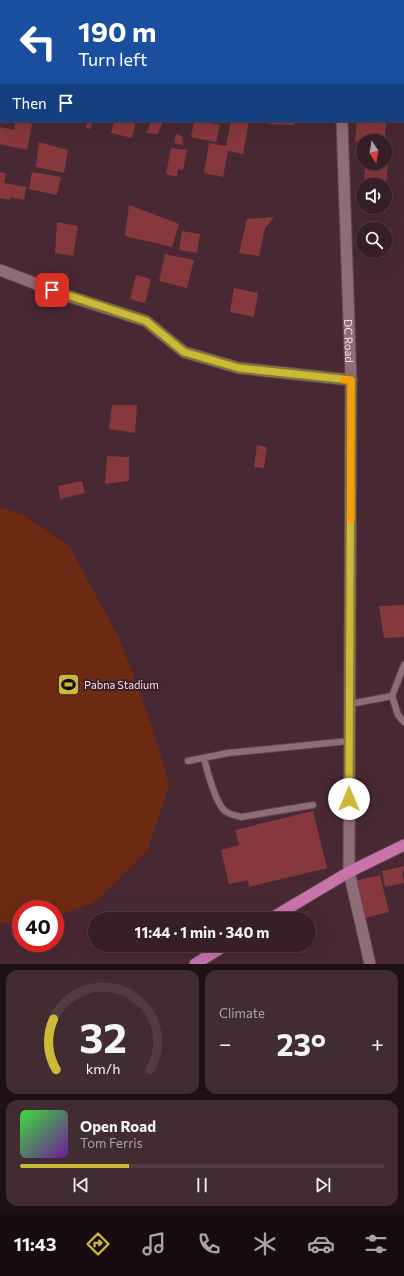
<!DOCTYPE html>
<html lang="en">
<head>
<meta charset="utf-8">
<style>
	body { margin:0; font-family:Commissioner,sans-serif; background:#412c32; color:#f1f3f6; height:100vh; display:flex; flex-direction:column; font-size:15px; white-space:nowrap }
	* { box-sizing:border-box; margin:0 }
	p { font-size:13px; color:#aaa2a7 }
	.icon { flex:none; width:22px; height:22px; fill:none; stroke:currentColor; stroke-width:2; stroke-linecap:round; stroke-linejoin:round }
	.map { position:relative; height:964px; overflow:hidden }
	.details { display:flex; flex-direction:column; gap:6px; padding:6px; background:#1e1115; flex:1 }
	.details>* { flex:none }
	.banner { position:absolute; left:0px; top:0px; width:404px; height:122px; box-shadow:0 4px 16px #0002,0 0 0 1px #503d43; background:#1a4fa0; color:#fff; overflow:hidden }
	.needle { width:26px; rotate:169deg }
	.fabs { position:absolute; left:356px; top:134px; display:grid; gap:8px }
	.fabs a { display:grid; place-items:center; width:36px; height:36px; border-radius:50%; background:#361f26; box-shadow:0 4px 16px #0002,0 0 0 1px #503d43; font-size:20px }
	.speed { position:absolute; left:12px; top:900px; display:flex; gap:8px; font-size:20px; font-weight:700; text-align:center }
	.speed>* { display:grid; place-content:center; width:52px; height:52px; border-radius:50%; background:#361f26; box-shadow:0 4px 16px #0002,0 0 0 1px #503d43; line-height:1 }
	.speed .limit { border:6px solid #d22; background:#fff; color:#111 }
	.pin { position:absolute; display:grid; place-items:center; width:34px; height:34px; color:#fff; margin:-17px; border-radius:8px; box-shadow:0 2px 6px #0006 }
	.me { position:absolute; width:44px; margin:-22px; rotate:0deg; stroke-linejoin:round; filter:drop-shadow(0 0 3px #0008) }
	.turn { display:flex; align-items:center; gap:14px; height:84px; padding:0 12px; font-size:18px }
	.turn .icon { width:52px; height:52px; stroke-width:2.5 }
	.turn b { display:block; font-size:28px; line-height:34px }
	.then { display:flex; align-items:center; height:38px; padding:0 12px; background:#0003; gap:8px; font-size:15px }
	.big { font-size:30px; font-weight:700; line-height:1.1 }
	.details .card { flex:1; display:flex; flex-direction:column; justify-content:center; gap:6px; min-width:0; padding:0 14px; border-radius:12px; background:#412c32 }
	.details .dial { align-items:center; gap:0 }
	.dial svg { height:104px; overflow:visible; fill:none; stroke:#503d43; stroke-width:7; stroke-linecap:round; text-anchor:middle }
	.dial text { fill:#f1f3f6; stroke:none }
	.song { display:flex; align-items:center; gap:12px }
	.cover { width:48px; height:48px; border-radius:6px; background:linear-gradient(135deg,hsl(120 70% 55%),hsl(280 70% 35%)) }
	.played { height:4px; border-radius:2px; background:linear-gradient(90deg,#cdb938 30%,#503d43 30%) }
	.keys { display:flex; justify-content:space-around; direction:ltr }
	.heat { display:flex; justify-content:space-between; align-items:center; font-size:22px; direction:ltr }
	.details .tiles { flex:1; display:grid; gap:6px; grid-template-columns:1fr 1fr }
	.card:last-child { grid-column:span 2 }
	.trip { position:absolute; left:88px; top:912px; width:228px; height:40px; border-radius:20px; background:#361f26; box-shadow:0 4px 16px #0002,0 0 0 1px #503d43; font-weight:700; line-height:40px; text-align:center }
	.tabs { display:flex; height:64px; justify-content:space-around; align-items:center; background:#160c0f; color:#aaa2a7 }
	.tabs .icon { width:28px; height:28px }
	.tabs .selected { color:#cdb938 }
	.tabs b { font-size:18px; color:#f1f3f6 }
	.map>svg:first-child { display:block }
	.green { fill:#6c2a12 }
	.building { fill:#87383c }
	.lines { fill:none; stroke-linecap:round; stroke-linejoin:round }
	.service-casing { stroke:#60464f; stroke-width:8 }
	.minor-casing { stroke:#60464f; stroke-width:13 }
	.tertiary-casing { stroke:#60464f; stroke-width:13 }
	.primary-casing { stroke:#60464f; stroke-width:13 }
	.service { stroke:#906c77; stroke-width:6 }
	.minor { stroke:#906c77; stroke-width:11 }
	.tertiary { stroke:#906c77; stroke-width:11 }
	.primary { stroke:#c874ab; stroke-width:11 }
	.route-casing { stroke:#857824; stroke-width:10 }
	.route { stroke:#cdb938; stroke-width:7 }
	.slow { stroke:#f59e0b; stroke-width:7 }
	.labels { text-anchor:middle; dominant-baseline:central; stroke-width:4; stroke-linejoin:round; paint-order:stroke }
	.street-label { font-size:11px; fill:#f3dee3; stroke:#3d1f29 }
	.poi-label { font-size:11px; fill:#f3dee3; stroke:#3d1f29; text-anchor:start }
</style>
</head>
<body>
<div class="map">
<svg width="404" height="964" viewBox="0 0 404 964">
	<rect width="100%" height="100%" fill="#482933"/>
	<!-- green -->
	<path class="green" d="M 0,508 L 22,514 L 69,546 L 119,638 L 153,729 L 169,785 L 147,851 L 95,902 L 55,917 L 55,909 L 21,909 L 21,924 L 0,923 Z"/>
	<!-- building -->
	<path class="building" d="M 16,121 L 32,124 L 27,150 L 0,144 L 0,127 L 14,130 Z
		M 88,121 L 93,121 L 90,129 L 86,128 Z
		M 114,121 L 136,121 L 132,138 L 111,133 Z
		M 151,121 L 156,121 L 162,123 L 158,134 L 146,133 Z
		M 194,121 L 202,121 L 220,125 L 216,142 L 191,137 Z
		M 231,121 L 249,121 L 243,154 L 228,151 L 223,177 L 204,173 L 209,143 L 226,146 Z
		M 270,121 L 296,121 L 293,125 L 269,124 Z
		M 357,121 L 386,121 L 385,141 L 355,142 Z
		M 176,134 L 182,136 L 183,145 L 174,143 Z
		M 39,142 L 68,150 L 64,173 L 36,167 Z
		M 171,148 L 187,150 L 183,170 L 178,169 L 177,177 L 166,174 Z
		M 385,155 L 389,156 L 386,184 L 364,182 L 365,163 L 385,163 Z
		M 0,172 L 6,173 L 4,183 L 26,187 L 24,200 L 11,197 L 9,200 L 0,198 Z
		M 32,172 L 61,177 L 57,195 L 29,189 Z
		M 129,205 L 179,224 L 172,247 L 125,236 Z
		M 274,217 L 265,228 L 259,256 L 239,253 L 247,219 Z
		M 57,222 L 78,226 L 73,256 L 55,253 Z
		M 182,231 L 200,234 L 197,253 L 179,250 Z
		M 165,254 L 194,260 L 187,288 L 159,281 Z
		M 136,275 L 151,279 L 145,303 L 130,299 Z
		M 234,288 L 258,293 L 254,317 L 230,312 Z
		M 112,405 L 137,405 L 135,433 L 109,429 Z
		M 257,445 L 267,447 L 264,468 L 254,467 Z
		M 107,456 L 129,457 L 129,481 L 105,484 Z
		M 82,481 L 85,493 L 60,499 L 58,486 Z
		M 404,605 L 404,637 L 384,638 L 379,606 Z
		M 313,811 L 327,868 L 249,887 L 248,880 L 229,884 L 221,850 L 239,845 L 235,830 Z
		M 404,866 L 404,872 L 402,869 L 404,883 L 385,887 L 382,871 Z
		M 380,875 L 389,912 L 362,919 L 354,881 Z"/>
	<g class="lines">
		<defs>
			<path id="service" d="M 404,665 L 392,696 L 398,715 L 404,722
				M 350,704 L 392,696
				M 204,758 C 207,770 216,804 225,811 C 230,815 235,815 241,817 L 313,805
				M 188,761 L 228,753 L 349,741"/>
			<path id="minor" d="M 140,0 L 143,1
				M 403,10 L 404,11
				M 0,270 L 65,295 L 146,321 L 184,352 L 239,368 L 351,380"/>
			<g id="tertiary">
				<path d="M 333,0 L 333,1"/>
				<path id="s1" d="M 342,121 L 351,380 L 349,872 L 370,964"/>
			</g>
			<path id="primary" d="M 270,919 L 349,872 L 404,845
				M 195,964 L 226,945"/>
		</defs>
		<!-- service casing -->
		<use href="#service" class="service-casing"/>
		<!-- minor casing -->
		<use href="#minor" class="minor-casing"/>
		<!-- tertiary casing -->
		<use href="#tertiary" class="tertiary-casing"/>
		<!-- primary casing -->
		<use href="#primary" class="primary-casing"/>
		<!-- service -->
		<use href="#service" class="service"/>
		<!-- minor -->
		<use href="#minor" class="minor"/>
		<!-- tertiary -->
		<use href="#tertiary" class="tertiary"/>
		<!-- primary -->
		<use href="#primary" class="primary"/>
	</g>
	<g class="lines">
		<defs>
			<path id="route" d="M 52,290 L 146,321 L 184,352 L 239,368 L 351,380 L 349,799"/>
		</defs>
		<!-- route casing -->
		<use href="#route" class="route-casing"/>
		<!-- route -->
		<use href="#route" class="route"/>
		<!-- slow -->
		<path class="slow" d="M 344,380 L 351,380 L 351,520"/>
	</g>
	<!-- icons -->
	<defs>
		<symbol id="stadium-square" viewBox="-11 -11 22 22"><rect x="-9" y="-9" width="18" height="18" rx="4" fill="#cdb938" stroke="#3d1f29"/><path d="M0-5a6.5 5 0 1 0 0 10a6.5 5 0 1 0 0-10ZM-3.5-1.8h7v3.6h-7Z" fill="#111"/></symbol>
	</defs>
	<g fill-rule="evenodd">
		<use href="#stadium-square" x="56" y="672" width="25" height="25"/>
	</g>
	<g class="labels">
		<!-- street labels -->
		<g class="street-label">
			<text stroke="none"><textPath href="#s1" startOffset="220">DC Road</textPath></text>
		</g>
		<!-- poi labels -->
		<g class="poi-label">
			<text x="84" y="684">Pabna Stadium</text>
		</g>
	</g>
</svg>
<div class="fabs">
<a><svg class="needle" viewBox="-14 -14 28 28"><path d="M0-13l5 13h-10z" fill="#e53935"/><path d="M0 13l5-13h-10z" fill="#aaa2a7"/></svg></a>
<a><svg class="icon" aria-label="sound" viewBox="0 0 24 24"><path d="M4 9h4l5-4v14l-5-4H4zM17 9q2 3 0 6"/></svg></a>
<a><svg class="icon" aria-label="search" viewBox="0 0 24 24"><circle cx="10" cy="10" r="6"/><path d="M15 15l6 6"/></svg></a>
</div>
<div class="speed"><div class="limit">40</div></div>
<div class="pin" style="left:52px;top:290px;background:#d93025"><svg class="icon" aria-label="arrive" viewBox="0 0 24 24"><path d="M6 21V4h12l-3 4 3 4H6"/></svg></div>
<svg class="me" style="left:349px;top:799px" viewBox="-20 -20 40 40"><circle r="19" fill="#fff"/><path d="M0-13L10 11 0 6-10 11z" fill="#cdb938"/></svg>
<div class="trip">11:44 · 1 min · 340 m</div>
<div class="banner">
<div class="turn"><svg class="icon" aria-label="left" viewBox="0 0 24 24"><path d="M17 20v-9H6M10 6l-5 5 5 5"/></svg><div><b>190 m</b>Turn left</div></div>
<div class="then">Then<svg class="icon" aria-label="arrive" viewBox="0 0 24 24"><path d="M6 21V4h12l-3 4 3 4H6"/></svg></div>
</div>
</div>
<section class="details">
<div class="tiles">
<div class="card dial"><svg viewBox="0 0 100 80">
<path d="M14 69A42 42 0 1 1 86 69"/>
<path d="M14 69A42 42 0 0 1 12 30" stroke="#cdb938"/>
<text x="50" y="56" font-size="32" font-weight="700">32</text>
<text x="50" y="72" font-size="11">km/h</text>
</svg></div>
<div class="card"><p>Climate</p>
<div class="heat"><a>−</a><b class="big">23°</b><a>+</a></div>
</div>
<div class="card">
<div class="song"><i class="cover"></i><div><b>Open Road</b><p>Tom Ferris</p></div></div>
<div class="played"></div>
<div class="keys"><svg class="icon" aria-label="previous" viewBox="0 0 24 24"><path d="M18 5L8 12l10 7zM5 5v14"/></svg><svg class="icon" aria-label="pause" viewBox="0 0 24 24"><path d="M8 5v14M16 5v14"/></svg><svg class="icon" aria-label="next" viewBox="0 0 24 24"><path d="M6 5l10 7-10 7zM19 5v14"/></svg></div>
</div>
</div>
</section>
<nav class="tabs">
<b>11:43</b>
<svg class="icon selected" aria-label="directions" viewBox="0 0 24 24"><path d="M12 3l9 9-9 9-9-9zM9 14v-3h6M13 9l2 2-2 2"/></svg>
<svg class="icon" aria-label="music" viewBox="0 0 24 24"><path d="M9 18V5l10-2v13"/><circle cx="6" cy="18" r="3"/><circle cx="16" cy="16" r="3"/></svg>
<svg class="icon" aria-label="phone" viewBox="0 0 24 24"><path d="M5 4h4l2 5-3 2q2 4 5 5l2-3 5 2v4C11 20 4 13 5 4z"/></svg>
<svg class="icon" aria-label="climate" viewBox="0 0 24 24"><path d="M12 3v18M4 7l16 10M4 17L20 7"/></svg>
<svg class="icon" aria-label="car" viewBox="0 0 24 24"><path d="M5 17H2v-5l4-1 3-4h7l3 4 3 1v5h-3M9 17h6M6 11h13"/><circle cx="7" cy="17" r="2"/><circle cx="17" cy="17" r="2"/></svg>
<svg class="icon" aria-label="filters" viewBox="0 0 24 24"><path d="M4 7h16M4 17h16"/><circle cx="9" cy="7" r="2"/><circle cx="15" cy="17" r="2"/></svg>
</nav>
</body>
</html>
